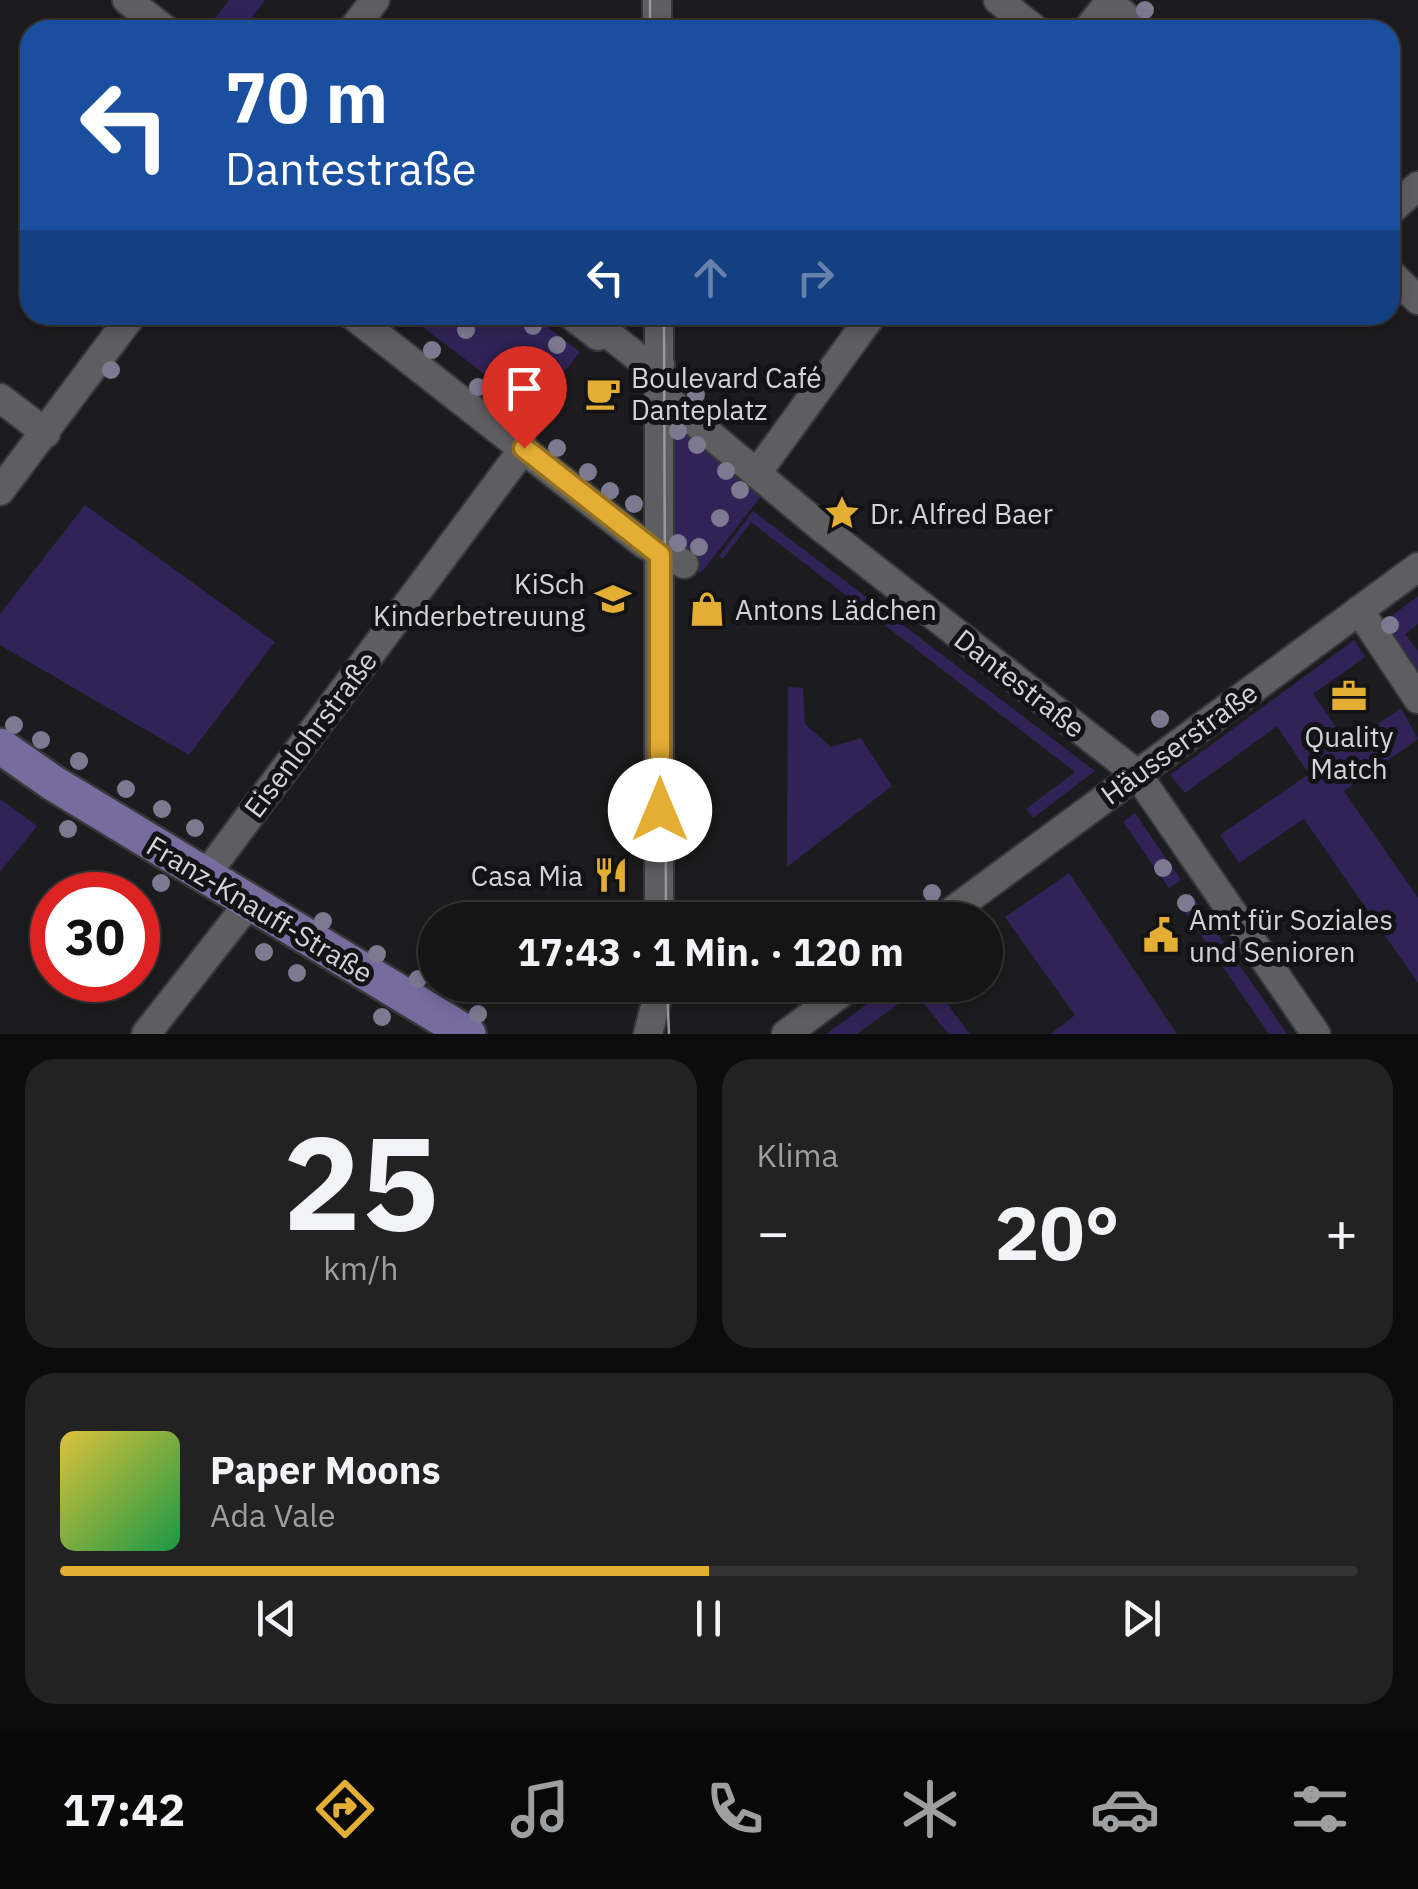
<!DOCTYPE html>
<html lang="de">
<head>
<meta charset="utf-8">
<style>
	body { margin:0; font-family:"IBM Plex Sans",sans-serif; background:#222223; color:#f1f3f6; height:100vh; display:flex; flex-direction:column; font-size:38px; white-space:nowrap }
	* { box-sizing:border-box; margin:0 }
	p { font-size:32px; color:#9d9fa1 }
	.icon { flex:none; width:55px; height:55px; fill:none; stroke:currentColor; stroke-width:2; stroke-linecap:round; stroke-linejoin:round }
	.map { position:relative; height:1034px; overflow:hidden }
	.panel { display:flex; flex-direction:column; gap:25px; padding:25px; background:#0c0c0c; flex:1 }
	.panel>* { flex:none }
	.guide { position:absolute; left:20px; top:20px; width:1380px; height:305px; border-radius:30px; box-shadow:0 5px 15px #0003,0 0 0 2px #343435; background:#1a4fa0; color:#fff; overflow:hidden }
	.speed { position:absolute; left:30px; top:872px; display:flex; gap:20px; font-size:50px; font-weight:700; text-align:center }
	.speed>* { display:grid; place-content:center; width:130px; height:130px; border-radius:50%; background:#151516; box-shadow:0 5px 15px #0003,0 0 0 2px #343435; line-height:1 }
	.speed .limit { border:15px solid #d22; background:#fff; color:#111 }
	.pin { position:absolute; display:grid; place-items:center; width:85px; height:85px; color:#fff; margin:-102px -42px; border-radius:50% 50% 50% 0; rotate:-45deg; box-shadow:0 0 10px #0007 }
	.pin .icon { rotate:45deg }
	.me { position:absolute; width:110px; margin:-55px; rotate:0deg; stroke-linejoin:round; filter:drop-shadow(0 0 8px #0008) }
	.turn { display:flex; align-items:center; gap:35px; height:210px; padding:0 40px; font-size:45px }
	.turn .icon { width:130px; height:130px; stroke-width:2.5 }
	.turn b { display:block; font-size:70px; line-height:85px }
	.lanes { display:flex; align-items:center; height:95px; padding:0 40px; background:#0003; justify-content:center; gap:50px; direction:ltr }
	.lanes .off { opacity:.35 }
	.big { font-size:75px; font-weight:700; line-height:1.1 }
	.panel .widget { flex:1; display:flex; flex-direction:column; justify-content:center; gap:15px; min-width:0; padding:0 35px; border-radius:30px; background:#222223 }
	.panel .dial { align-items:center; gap:0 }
	.dial b { font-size:130px; line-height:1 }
	.song { display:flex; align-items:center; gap:30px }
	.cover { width:120px; height:120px; border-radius:15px; background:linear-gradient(135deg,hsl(50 70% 55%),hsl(140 70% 35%)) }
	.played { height:10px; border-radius:5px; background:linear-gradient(90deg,#e4ae35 50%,#343435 50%) }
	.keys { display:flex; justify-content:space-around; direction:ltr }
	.heat { display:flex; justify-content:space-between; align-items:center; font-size:55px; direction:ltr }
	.panel .tiles { flex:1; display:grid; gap:25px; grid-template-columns:1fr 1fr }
	.widget:last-child { grid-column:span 2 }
	.trip { position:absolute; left:418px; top:902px; width:585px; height:100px; border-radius:50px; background:#151516; box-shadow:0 5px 15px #0003,0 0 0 2px #343435; font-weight:700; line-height:100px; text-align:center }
	.tab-bar { display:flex; height:160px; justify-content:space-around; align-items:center; background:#080809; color:#9d9fa1 }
	.tab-bar .icon { width:70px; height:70px }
	.tab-bar .on { color:#e4ae35 }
	.tab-bar b { font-size:45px; color:#f1f3f6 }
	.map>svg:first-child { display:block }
	.green { fill:#312357 }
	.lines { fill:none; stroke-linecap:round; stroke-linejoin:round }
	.minor-casing { stroke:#383739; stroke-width:32 }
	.major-casing { stroke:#383739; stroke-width:40 }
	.minor { stroke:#5e5e61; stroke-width:28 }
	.major { stroke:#786c9f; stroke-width:35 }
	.tram { stroke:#99999b; stroke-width:2.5 }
	.tree { fill:#7d7991 }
	.route-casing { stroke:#947122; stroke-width:25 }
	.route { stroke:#e4ae35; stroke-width:18 }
	.labels { text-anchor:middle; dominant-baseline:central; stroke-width:10; stroke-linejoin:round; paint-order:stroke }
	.poi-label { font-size:28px; fill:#d4d4d6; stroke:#131315; text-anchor:start }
	.street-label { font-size:28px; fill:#d4d4d6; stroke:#131315 }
</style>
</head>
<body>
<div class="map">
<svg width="1418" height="1034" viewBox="0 0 1418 1034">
	<rect width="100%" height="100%" fill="#1c1c1e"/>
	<!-- green -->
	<path class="green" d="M 229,0 L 265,0 L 243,30 L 206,30 Z
		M 407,315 L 532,315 L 580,352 L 533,411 Z
		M 670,404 L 765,491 L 701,573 L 670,556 Z
		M 85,505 L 275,642 L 189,755 L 0,645 L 0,614 Z
		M 753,511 L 1095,771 L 1033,818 L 1026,809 L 1075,772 L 751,522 L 723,559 L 719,556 Z
		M 1418,596 L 1418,624 L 1405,634 L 1418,651 L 1418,675 L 1382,623 Z
		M 1354,640 L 1365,657 L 1313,694 L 1348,744 L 1401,708 L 1418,739 L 1344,791 L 1418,898 L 1418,983 L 1304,819 L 1239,863 L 1220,835 L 1309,774 L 1277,726 L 1185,793 L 1170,775 Z
		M 788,687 L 803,688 L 805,724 L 831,747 L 861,738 L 892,786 L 787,867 Z
		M 0,799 L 37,826 L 0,872 Z
		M 1135,813 L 1181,880 L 1169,888 L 1123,822 Z
		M 1069,873 L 1177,1034 L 1051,1034 L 1075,1015 L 1005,917 Z
		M 1190,893 L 1287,1034 L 1269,1034 L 1178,902 Z
		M 893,985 L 933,985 L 970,1034 L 948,1034 L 915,992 L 857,1034 L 826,1034 Z"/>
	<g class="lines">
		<defs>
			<path id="minor" d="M 127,0 L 166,30
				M 657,0 L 657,30
				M 998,0 L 1036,30
				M 1108,0 L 1140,30
				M 352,30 L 375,0
				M 1087,30 L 1111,0
				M 1390,211 L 1418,186
				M 1390,273 L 1418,300
				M 352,315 L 644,544 L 684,564
				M 571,315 L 598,336 L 607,333 L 645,363 L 660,364
				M 659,315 L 659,920
				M 659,392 L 822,528 L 1137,774 L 1316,1034
				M 0,398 L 46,433
				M 757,473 L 872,315
				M 0,491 L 132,315
				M 1359,610 L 1418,699
				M 205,876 L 524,448
				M 940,920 L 1418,567
				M 146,1034 L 249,903
				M 648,1034 L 660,986
				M 786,1034 L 852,985"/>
			<path id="major" d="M 0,746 L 53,783 L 468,1034"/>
		</defs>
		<!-- minor casing -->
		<use href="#minor" class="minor-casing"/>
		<!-- major casing -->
		<use href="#major" class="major-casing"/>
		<!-- minor -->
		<use href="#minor" class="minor"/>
		<!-- major -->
		<use href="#major" class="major"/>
		<!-- tram -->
		<path class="tram" d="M 650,0 L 650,30
			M 664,315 L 666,920
			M 667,985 L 669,1034"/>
	</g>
	<!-- trees -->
	<g class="tree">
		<circle cx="1145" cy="10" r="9"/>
		<circle cx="533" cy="326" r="9"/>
		<circle cx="466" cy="330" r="9"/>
		<circle cx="557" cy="345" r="9"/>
		<circle cx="432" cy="350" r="9"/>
		<circle cx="111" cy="370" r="9"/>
		<circle cx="682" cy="380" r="9"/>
		<circle cx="478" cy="387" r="9"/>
		<circle cx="696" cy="395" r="9"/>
		<circle cx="644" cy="411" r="9"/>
		<circle cx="519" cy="419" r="9"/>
		<circle cx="678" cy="431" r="9"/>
		<circle cx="697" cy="445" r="9"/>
		<circle cx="557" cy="448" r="9"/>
		<circle cx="726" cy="471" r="9"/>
		<circle cx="588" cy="472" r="9"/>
		<circle cx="740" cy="490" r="9"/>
		<circle cx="610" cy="491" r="9"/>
		<circle cx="634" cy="504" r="9"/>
		<circle cx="720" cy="518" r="9"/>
		<circle cx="678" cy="543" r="9"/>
		<circle cx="699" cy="547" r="9"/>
		<circle cx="1390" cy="625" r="9"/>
		<circle cx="1160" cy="719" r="9"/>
		<circle cx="14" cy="725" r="9"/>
		<circle cx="41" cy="740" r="9"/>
		<circle cx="79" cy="761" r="9"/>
		<circle cx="126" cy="789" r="9"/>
		<circle cx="162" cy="809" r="9"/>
		<circle cx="195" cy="828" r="9"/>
		<circle cx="68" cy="829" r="9"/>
		<circle cx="1163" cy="868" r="9"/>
		<circle cx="161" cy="883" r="9"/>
		<circle cx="932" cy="893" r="9"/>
		<circle cx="1186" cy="903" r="9"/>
		<circle cx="323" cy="921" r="9"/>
		<circle cx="264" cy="952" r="9"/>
		<circle cx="1307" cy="953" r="9"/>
		<circle cx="377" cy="954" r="9"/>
		<circle cx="297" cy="973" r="9"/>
		<circle cx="418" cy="979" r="9"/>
		<circle cx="478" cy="1014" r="9"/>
		<circle cx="382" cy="1017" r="9"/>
	</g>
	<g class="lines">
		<defs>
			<path id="route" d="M 524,448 L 660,555 L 660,810"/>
		</defs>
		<!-- route casing -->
		<use href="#route" class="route-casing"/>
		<!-- route -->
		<use href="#route" class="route"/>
	</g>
	<!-- icons -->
	<defs>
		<symbol id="cafe-bare" viewBox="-9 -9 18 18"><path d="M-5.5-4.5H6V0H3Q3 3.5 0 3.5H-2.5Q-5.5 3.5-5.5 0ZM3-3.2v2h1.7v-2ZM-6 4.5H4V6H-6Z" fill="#e4ae35" stroke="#131315" stroke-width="2.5" paint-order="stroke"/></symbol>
		<symbol id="sight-bare" viewBox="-9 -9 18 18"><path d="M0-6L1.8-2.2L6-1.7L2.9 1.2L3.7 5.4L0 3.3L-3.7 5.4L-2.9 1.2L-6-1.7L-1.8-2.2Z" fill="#e4ae35" stroke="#131315" stroke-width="2.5" paint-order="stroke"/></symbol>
		<symbol id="school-bare" viewBox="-9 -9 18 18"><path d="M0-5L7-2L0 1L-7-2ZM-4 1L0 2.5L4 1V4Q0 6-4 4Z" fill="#e4ae35" stroke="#131315" stroke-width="2.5" paint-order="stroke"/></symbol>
		<symbol id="shop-bare" viewBox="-9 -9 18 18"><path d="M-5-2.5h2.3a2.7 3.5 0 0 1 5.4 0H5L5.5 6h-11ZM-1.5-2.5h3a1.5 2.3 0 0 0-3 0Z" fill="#e4ae35" stroke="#131315" stroke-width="2.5" paint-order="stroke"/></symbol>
		<symbol id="office-bare" viewBox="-9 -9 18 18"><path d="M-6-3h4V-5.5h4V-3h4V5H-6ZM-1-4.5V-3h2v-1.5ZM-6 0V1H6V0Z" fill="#e4ae35" stroke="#131315" stroke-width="2.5" paint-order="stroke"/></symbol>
		<symbol id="restaurant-bare" viewBox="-9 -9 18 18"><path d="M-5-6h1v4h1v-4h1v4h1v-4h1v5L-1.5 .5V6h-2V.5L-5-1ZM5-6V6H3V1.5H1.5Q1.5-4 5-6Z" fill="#e4ae35" stroke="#131315" stroke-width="2.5" paint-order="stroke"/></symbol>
		<symbol id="civic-bare" viewBox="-9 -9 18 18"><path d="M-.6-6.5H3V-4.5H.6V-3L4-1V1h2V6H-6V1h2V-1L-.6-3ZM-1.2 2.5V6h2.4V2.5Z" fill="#e4ae35" stroke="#131315" stroke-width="2.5" paint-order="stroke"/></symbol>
	</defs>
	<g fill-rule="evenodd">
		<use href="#cafe-bare" x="578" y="368" width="50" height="50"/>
		<use href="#sight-bare" x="817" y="488" width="50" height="50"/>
		<use href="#school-bare" x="588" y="574" width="50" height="50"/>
		<use href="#shop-bare" x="682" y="584" width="50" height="50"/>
		<use href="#office-bare" x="1324" y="671" width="50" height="50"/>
		<use href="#restaurant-bare" x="586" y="850" width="50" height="50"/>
		<use href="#civic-bare" x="1136" y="910" width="50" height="50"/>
	</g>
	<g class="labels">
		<!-- poi labels -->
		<g class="poi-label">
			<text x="631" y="377">Boulevard Café<tspan x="631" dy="32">Danteplatz</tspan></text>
			<text x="870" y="513">Dr. Alfred Baer</text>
			<text x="585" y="583" text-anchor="end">KiSch<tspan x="585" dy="32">Kinderbetreuung</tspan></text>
			<text x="735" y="609">Antons Lädchen</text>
			<text x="1349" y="736" text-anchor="middle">Quality<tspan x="1349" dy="32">Match</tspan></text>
			<text x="583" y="875" text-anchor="end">Casa Mia</text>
			<text x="1189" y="919">Amt für Soziales<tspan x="1189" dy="32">und Senioren</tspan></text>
		</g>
		<!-- street labels -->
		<g class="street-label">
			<text transform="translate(1020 683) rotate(38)">Dantestraße</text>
			<text transform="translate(310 734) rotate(-53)">Eisenlohrstraße</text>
			<text transform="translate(1179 743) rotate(-36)">Häusserstraße</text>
			<text transform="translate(260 909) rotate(31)">Franz-Knauff-Straße</text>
		</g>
	</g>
</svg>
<div class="speed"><div class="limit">30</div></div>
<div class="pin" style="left:524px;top:448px;background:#d93025"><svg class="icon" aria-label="arrive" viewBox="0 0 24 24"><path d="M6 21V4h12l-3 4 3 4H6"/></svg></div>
<svg class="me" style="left:660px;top:810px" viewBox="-20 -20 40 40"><circle r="19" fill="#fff"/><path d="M0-13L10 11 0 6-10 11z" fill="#e4ae35"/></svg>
<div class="trip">17:43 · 1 Min. · 120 m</div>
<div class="guide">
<div class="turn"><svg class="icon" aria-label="left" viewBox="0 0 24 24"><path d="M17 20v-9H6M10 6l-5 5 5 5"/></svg><div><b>70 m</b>Dantestraße</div></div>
<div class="lanes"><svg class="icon" aria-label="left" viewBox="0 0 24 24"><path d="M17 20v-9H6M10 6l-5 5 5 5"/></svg><svg class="icon off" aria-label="ahead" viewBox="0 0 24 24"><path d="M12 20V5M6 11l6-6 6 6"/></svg><svg class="icon off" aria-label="right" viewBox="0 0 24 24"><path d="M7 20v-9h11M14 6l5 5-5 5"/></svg></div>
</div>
</div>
<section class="panel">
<div class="tiles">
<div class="widget dial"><b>25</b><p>km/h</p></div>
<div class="widget"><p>Klima</p>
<div class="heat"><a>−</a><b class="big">20°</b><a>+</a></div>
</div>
<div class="widget">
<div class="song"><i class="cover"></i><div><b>Paper Moons</b><p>Ada Vale</p></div></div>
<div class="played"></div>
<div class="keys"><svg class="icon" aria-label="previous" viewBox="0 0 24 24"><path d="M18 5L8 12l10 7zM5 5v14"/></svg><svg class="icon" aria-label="pause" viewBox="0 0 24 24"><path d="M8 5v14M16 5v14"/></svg><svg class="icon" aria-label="next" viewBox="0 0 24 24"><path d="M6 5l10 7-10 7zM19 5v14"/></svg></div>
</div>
</div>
</section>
<nav class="tab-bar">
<b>17:42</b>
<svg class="icon on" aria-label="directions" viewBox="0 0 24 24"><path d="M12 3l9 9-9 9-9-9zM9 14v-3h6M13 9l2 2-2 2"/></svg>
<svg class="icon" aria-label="music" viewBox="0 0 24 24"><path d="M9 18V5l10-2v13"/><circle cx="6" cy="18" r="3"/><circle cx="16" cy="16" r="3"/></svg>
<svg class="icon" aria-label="phone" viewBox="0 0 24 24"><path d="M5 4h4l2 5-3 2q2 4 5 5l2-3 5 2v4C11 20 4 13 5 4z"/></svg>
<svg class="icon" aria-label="climate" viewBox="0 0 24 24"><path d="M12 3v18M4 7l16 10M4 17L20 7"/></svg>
<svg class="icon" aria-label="car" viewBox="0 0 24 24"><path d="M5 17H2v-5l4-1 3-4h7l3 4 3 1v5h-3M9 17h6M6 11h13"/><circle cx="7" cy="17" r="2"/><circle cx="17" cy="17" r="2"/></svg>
<svg class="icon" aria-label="filters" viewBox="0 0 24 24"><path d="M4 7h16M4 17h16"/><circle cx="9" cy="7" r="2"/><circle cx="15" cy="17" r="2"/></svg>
</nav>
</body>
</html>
